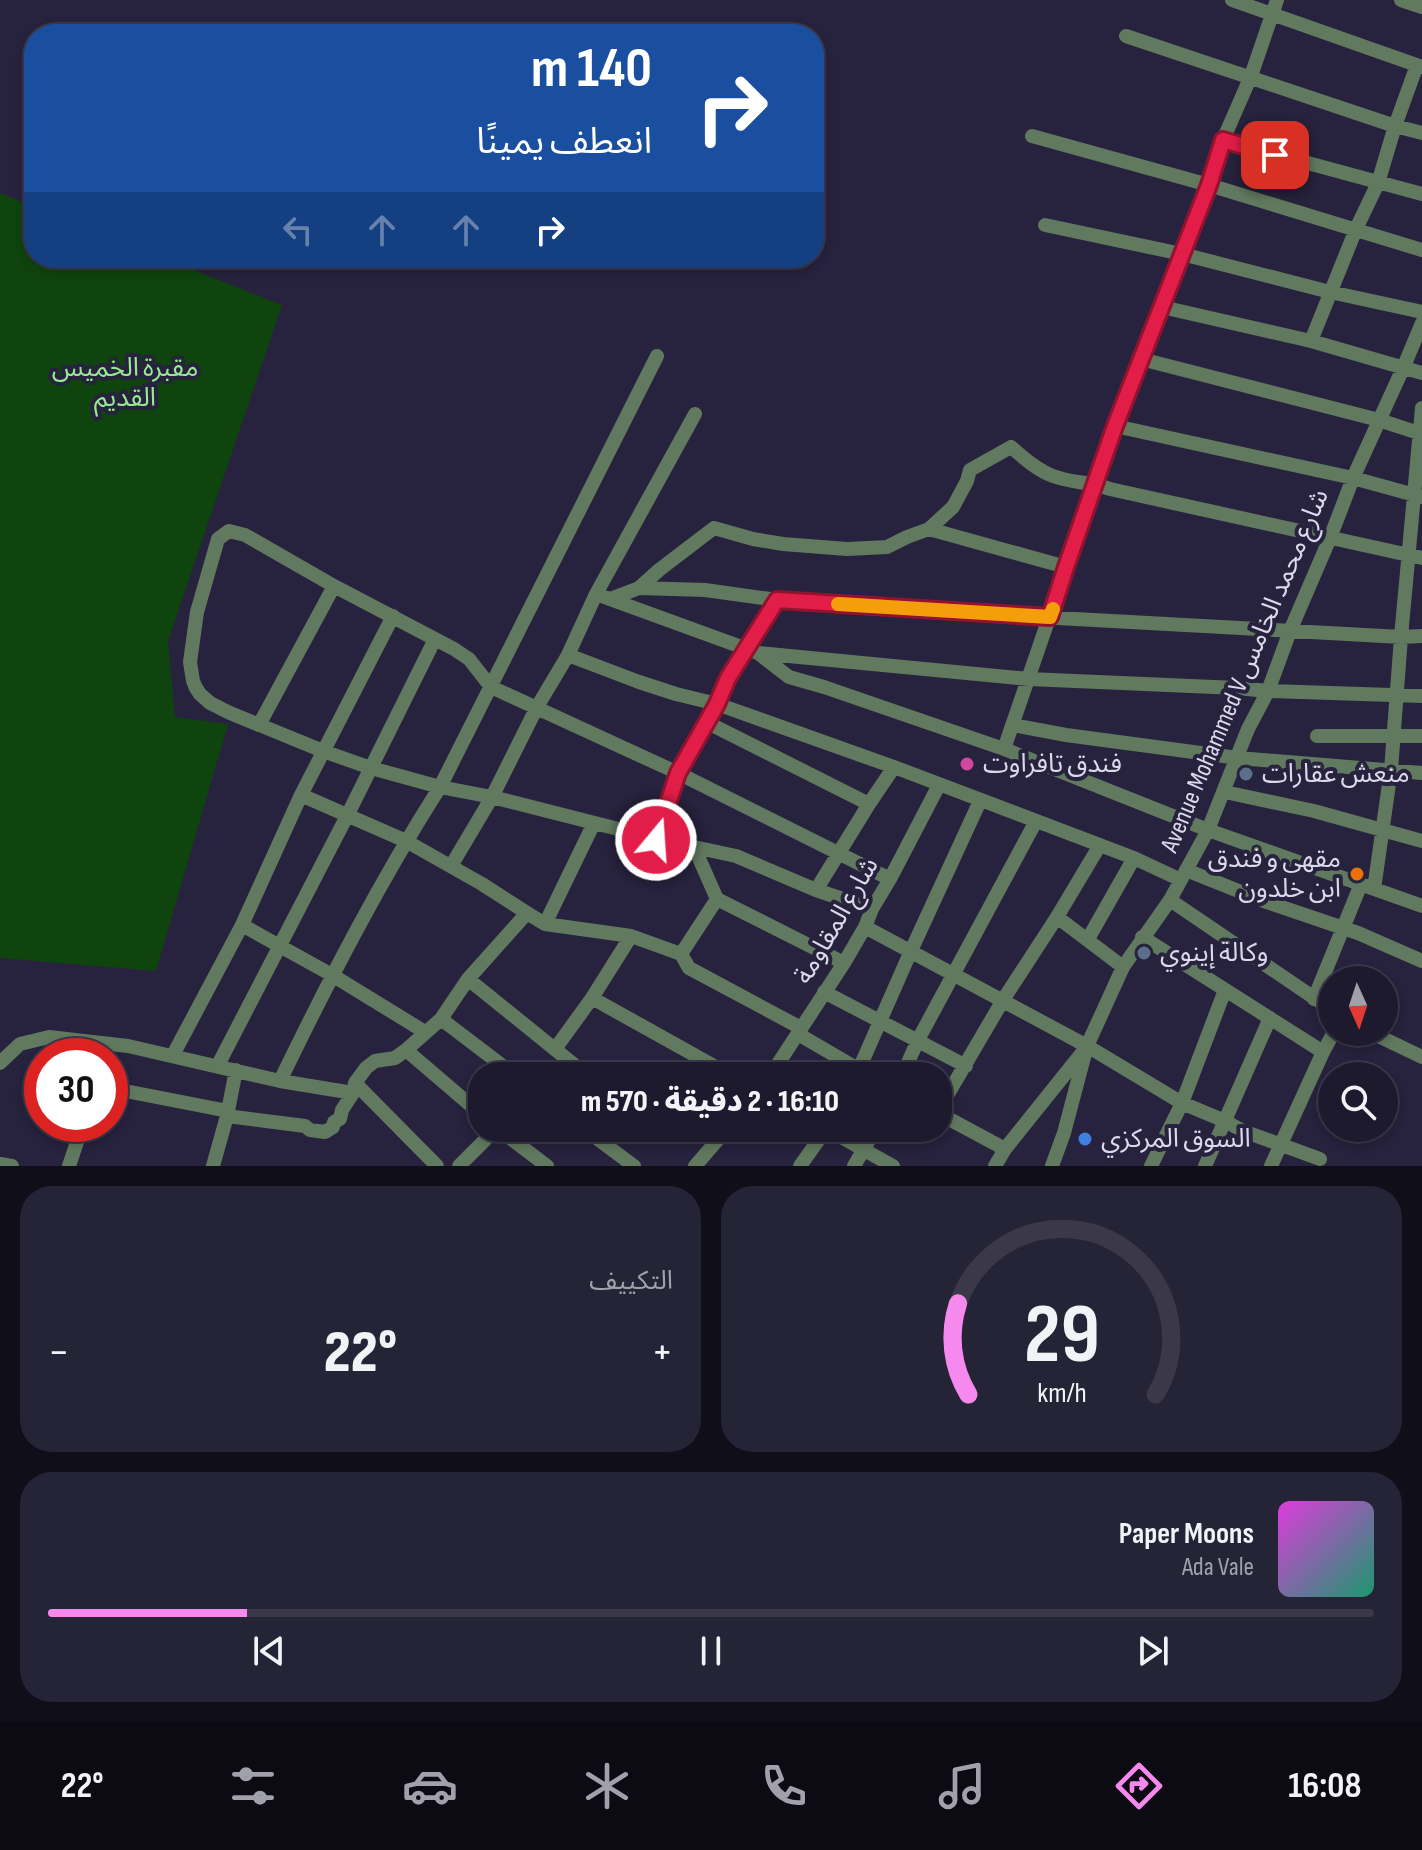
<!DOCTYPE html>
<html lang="ar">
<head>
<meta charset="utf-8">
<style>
	body { margin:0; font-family:"Sofia Sans Condensed","Noto Sans Arabic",sans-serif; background:#252336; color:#f1f3f6; direction:rtl; height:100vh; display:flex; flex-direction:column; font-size:30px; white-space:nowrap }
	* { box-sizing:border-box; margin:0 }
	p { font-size:26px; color:#a0a1aa }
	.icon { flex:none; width:44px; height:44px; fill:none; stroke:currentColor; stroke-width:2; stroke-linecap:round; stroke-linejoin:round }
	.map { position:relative; height:1166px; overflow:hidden; direction:ltr }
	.details { display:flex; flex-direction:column; gap:20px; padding:20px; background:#100e19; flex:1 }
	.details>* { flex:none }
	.guide { position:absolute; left:24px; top:24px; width:800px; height:244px; border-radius:32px; box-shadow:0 4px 12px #0003,0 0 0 2px #3b384a; direction:rtl; background:#1a4fa0; color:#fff; overflow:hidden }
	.needle { width:52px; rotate:177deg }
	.buttons { position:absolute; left:1318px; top:966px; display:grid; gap:16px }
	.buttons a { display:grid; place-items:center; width:80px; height:80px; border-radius:50%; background:#1d1a2e; box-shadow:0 4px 12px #0003,0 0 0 2px #3b384a; font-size:40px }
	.speed { position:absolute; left:24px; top:1038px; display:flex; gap:16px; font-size:40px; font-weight:700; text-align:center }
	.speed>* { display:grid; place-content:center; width:104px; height:104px; border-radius:50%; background:#1d1a2e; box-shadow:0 4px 12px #0003,0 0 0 2px #3b384a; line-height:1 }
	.speed .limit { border:12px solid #d22; background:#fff; color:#111 }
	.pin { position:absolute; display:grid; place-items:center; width:68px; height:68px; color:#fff; margin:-34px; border-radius:16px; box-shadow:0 4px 12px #0006 }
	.me { position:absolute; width:88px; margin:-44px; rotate:18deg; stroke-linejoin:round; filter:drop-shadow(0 0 6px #0008) }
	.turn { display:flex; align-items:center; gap:28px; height:168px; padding:0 40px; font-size:36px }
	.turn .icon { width:104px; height:104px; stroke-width:2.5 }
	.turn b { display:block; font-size:56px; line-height:68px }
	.lanes { display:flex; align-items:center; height:76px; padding:0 40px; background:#0003; justify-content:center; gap:40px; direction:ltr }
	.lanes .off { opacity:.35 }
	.big { font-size:60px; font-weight:800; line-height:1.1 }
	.details .tile { flex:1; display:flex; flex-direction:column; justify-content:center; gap:12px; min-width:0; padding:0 28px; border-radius:32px; background:#252336 }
	.details .dial { align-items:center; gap:0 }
	.dial svg { height:208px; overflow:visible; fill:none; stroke:#3b384a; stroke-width:7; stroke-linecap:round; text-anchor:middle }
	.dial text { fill:#f1f3f6; stroke:none }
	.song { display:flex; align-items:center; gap:24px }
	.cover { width:96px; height:96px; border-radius:12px; background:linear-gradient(135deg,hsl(300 70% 55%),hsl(160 70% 35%)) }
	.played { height:8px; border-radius:4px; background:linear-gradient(90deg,#f689ee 15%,#3b384a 15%) }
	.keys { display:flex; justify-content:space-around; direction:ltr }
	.heat { display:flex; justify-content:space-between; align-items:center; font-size:44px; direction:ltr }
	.details .tiles { flex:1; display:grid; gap:20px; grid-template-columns:1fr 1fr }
	.tile:last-child { grid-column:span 2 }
	.trip { position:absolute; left:468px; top:1062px; width:484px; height:80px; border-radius:32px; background:#1d1a2e; box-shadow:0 4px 12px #0003,0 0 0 2px #3b384a; font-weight:800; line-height:80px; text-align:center; direction:rtl }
	.dock { display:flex; height:128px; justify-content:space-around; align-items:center; background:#0c0a12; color:#a0a1aa }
	.dock .icon { width:56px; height:56px }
	.dock .active { color:#f689ee }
	.dock b { font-size:36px; color:#f1f3f6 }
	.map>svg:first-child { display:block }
	.green { fill:#0f440e }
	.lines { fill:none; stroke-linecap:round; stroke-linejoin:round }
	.minor { stroke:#617a5f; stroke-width:14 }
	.route-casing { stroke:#92132f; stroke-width:20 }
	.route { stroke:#e11d48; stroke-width:14 }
	.slow { stroke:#f59e0b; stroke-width:14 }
	.hotel-dot { fill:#d1479c; stroke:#27223d; stroke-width:3 }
	.service-dot { fill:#5c6f8a; stroke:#27223d; stroke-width:3 }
	.food-dot { fill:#e8710a; stroke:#27223d; stroke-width:3 }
	.shop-dot { fill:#3f7fe0; stroke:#27223d; stroke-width:3 }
	.labels { text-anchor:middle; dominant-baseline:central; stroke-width:8; stroke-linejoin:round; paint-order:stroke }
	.park-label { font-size:26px; fill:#98ea92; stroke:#27223d }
	.street-label { font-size:26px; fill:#dbd9eb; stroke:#27223d }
	.poi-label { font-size:26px; fill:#dbd9eb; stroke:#27223d; text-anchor:start }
</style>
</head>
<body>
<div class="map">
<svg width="1422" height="1166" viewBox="0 0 1422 1166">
	<rect width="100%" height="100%" fill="#27223d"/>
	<!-- green -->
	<path class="green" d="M 0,193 L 34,207 L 34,258 L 163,258 L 282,305 L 168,641 L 175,717 L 228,724 L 156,971 L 0,958 Z"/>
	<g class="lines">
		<!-- minor -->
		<path class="minor" d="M 1232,0 L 1422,67
			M 1401,0 L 1422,7
			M 1126,36 L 1395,126 L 1422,133
			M 1032,136 L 1209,185 L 1422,250
			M 1223,140 L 1422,194
			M 1045,225 L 1182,254 L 1330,292 L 1422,312
			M 1162,307 L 1311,341 L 1422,373
			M 1311,341 L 1356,229 L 1378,183 L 1395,126 L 1417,65
			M 1141,359 L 1379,420 L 1422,434
			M 1115,426 L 1353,478 L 1422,497
			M 929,529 L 1066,567
			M 639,588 L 659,570 L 714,528 L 753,539 L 783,544 L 847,549 L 887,547 L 907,537 L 929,529 L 953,507 L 967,481 L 970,470 L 1011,447 C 1024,458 1037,470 1053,476 C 1071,483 1092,482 1110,489 L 1422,558
			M 596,594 L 758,653 L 789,677 L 824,687 L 1004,749 L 1208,830 L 1422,906
			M 610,599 L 639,588 L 705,590 L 777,600 L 914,610 L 1401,637 L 1422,636
			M 758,653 L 1029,679 L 1237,688 L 1268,691 L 1422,696
			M 568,655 L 639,682 L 676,694 L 717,704 L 894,767 L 1134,858 L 1181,880
			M 706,722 L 869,804
			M 259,725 L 334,586
			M 1012,725 L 1066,735 L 1238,758 L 1422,773
			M 1317,736 L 1422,736
			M 1004,749 L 1115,426 L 1209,185 L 1223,140 L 1251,76 L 1277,0
			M 1225,792 L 1314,811 L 1422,841
			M 301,795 L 406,841 L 482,884 L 527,913
			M 656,840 L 678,773 L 717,704 L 728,678 L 777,600
			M 451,866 L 492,797 L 537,707 L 568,655 L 596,594 L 695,414
			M 1186,870 L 1261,900 L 1358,933 L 1422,961
			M 1374,889 L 1391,770 L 1401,637 L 1422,408
			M 816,890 L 869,804 L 894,767
			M 717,899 L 844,963
			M 1170,900 L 1332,1010
			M 872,909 L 816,890 L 736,856 L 694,847 L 673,847 L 638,834 L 492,797 L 440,787 L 371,768 L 323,751 L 230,713 L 210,703 L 200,694 L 196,688 L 193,681 L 190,662 L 197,612 L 218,539 L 229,531 L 245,535 L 334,586 L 454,649 L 469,659 L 491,687 L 678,773 L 890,879
			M 1057,917 L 1123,967
			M 545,924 L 594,823
			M 242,925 L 332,975 L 425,1032
			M 865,927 L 1087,1046 L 1182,1103 L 1225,1121 L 1243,1131 L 1320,1159
			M 1142,937 L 1323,1052
			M 1088,939 L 1134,858
			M 681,954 L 717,899 L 694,847
			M 468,979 L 588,1076
			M 824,992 L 966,1066
			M 592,998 L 732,1076
			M 1314,999 L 1361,884
			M 441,1019 L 516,1076
			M 1370,1032 L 1422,1057
			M 798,1034 L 870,1076
			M 555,1049 L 592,998 L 631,936
			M 406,1050 L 482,1115
			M 173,1055 L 242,925 L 301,795 L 393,616
			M 0,1063 L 20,1044 L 49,1037 L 128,1046 L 280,1081 L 353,1093
			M 218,1065 L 348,814 L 435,639
			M 770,1076 L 844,963 L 865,927 L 872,909 L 890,879 L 939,785
			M 856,1076 L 910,953 L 980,801
			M 902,1076 L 918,1040 L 1036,821
			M 280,1081 C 329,980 380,881 440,787 L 657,356
			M 355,1083 L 437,1166
			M 110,1088 L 228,1111
			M 938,1111 L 1003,1000 L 1057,917 L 1100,845
			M 938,1113 L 1005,1149
			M 227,1116 L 305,1126 L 310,1130 L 325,1132 L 333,1127 L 334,1122 L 340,1119 L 342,1110 L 353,1093 L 355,1083 L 366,1068 L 375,1061 L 395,1058 L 406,1050 L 441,1019 L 468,979 L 527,913 L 545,924 L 631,936 L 681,954 L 689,968 L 801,1028
			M 497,1128 L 547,1166
			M 583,1128 L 634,1166
			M 825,1128 L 893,1166
			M 0,1164 L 12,1166
			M 69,1166 L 83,1124
			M 213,1166 L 227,1116 L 236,1070
			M 459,1166 L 497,1128
			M 695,1166 L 728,1128
			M 800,1166 L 827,1128
			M 854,1166 L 876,1128
			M 995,1166 L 1005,1149 L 1082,1053
			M 1052,1166 L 1064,1133 L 1087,1046 L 1123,967 L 1170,900 L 1208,830 L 1248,729 L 1268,691 L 1290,631 L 1330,538 L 1353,478 L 1404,366 L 1422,323
			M 1151,1166 L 1182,1103 L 1225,990
			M 1205,1166 L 1270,1018
			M 1271,1166 L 1323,1052 L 1334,1032"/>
	</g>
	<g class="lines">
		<defs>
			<path id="route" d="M 656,840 L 678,773 L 717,704 L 728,678 L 777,600 L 1050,617 L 1066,567 L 1115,426 L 1209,185 L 1223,140 L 1275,155"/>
		</defs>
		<!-- route casing -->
		<use href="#route" class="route-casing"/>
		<!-- route -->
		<use href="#route" class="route"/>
		<!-- slow -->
		<path class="slow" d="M 838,604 L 1050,617 L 1053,609"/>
	</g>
	<!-- markers -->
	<circle class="hotel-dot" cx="967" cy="764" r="8"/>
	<g class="service-dot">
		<circle cx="1246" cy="774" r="8"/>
		<circle cx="1144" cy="953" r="8"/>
	</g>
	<circle class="food-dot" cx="1357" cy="874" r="8"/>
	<circle class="shop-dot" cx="1085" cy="1139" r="8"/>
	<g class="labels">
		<!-- park labels -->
		<g class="park-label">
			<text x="125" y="368">مقبرة الخميس<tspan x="125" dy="30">القديم</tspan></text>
		</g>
		<!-- street labels -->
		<g class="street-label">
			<text transform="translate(1245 671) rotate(-67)">Avenue Mohammed V شارع محمد الخامس</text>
			<text transform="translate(837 921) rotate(-60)">شارع المقاومة</text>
		</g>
		<!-- poi labels -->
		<g class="poi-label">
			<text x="983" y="764">فندق تافراوت</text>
			<text x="1262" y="774">منعش عقارات</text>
			<text x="1341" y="859" text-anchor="end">مقهى و فندق<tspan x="1341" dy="30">ابن خلدون</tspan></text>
			<text x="1160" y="953">وكالة إينوي</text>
			<text x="1101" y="1139">السوق المركزي</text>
		</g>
	</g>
</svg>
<div class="buttons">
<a><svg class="needle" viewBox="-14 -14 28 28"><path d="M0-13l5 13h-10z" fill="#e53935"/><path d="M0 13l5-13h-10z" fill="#a0a1aa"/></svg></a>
<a><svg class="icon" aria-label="search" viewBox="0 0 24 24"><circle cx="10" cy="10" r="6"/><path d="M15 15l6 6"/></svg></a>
</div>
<div class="speed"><div class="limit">30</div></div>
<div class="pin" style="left:1275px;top:155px;background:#d93025"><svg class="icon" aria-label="arrive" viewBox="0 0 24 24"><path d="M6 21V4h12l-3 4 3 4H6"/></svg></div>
<svg class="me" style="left:656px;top:840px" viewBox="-20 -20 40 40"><circle r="17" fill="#e11d48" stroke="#fff" stroke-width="3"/><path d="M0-11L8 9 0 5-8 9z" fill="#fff"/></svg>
<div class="trip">16:10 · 2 دقيقة · 570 m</div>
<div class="guide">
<div class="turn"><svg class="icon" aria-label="right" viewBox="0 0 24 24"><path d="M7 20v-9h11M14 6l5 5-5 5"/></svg><div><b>140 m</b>انعطف يمينًا</div></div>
<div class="lanes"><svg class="icon off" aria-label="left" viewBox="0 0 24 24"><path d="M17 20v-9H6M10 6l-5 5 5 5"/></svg><svg class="icon off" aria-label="ahead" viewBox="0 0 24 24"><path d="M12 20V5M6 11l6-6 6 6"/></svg><svg class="icon off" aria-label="ahead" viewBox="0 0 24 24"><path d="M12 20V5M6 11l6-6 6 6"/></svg><svg class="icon" aria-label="right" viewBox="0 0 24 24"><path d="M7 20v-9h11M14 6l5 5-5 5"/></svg></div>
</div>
</div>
<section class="details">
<div class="tiles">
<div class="tile dial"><svg viewBox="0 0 100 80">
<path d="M14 69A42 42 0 1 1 86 69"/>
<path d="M14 69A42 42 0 0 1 10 34" stroke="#f689ee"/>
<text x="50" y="56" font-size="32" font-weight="700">29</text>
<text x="50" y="72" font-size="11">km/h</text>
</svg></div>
<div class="tile"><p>التكييف</p>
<div class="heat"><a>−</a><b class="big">22°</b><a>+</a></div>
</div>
<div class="tile">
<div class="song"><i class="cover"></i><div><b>Paper Moons</b><p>Ada Vale</p></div></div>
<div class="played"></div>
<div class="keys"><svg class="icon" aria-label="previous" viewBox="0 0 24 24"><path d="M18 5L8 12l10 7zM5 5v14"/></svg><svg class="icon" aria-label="pause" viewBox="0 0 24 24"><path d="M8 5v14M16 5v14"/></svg><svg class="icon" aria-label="next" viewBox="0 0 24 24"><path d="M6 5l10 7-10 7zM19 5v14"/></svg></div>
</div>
</div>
</section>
<nav class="dock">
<b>16:08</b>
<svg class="icon active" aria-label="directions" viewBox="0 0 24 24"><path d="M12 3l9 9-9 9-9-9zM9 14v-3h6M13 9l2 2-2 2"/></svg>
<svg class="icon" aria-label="music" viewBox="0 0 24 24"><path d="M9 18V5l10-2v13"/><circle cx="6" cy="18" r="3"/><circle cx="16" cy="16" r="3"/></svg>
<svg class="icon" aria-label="phone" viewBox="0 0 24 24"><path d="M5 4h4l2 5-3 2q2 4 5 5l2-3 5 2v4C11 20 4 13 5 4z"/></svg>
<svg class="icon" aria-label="climate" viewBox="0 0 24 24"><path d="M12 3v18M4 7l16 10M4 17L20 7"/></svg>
<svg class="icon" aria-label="car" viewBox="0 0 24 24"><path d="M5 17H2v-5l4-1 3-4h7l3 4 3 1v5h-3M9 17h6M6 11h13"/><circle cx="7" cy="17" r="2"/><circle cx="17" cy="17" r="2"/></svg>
<svg class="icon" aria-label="filters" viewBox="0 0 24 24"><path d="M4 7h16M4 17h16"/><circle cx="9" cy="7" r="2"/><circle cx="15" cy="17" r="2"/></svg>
<b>22°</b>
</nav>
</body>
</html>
